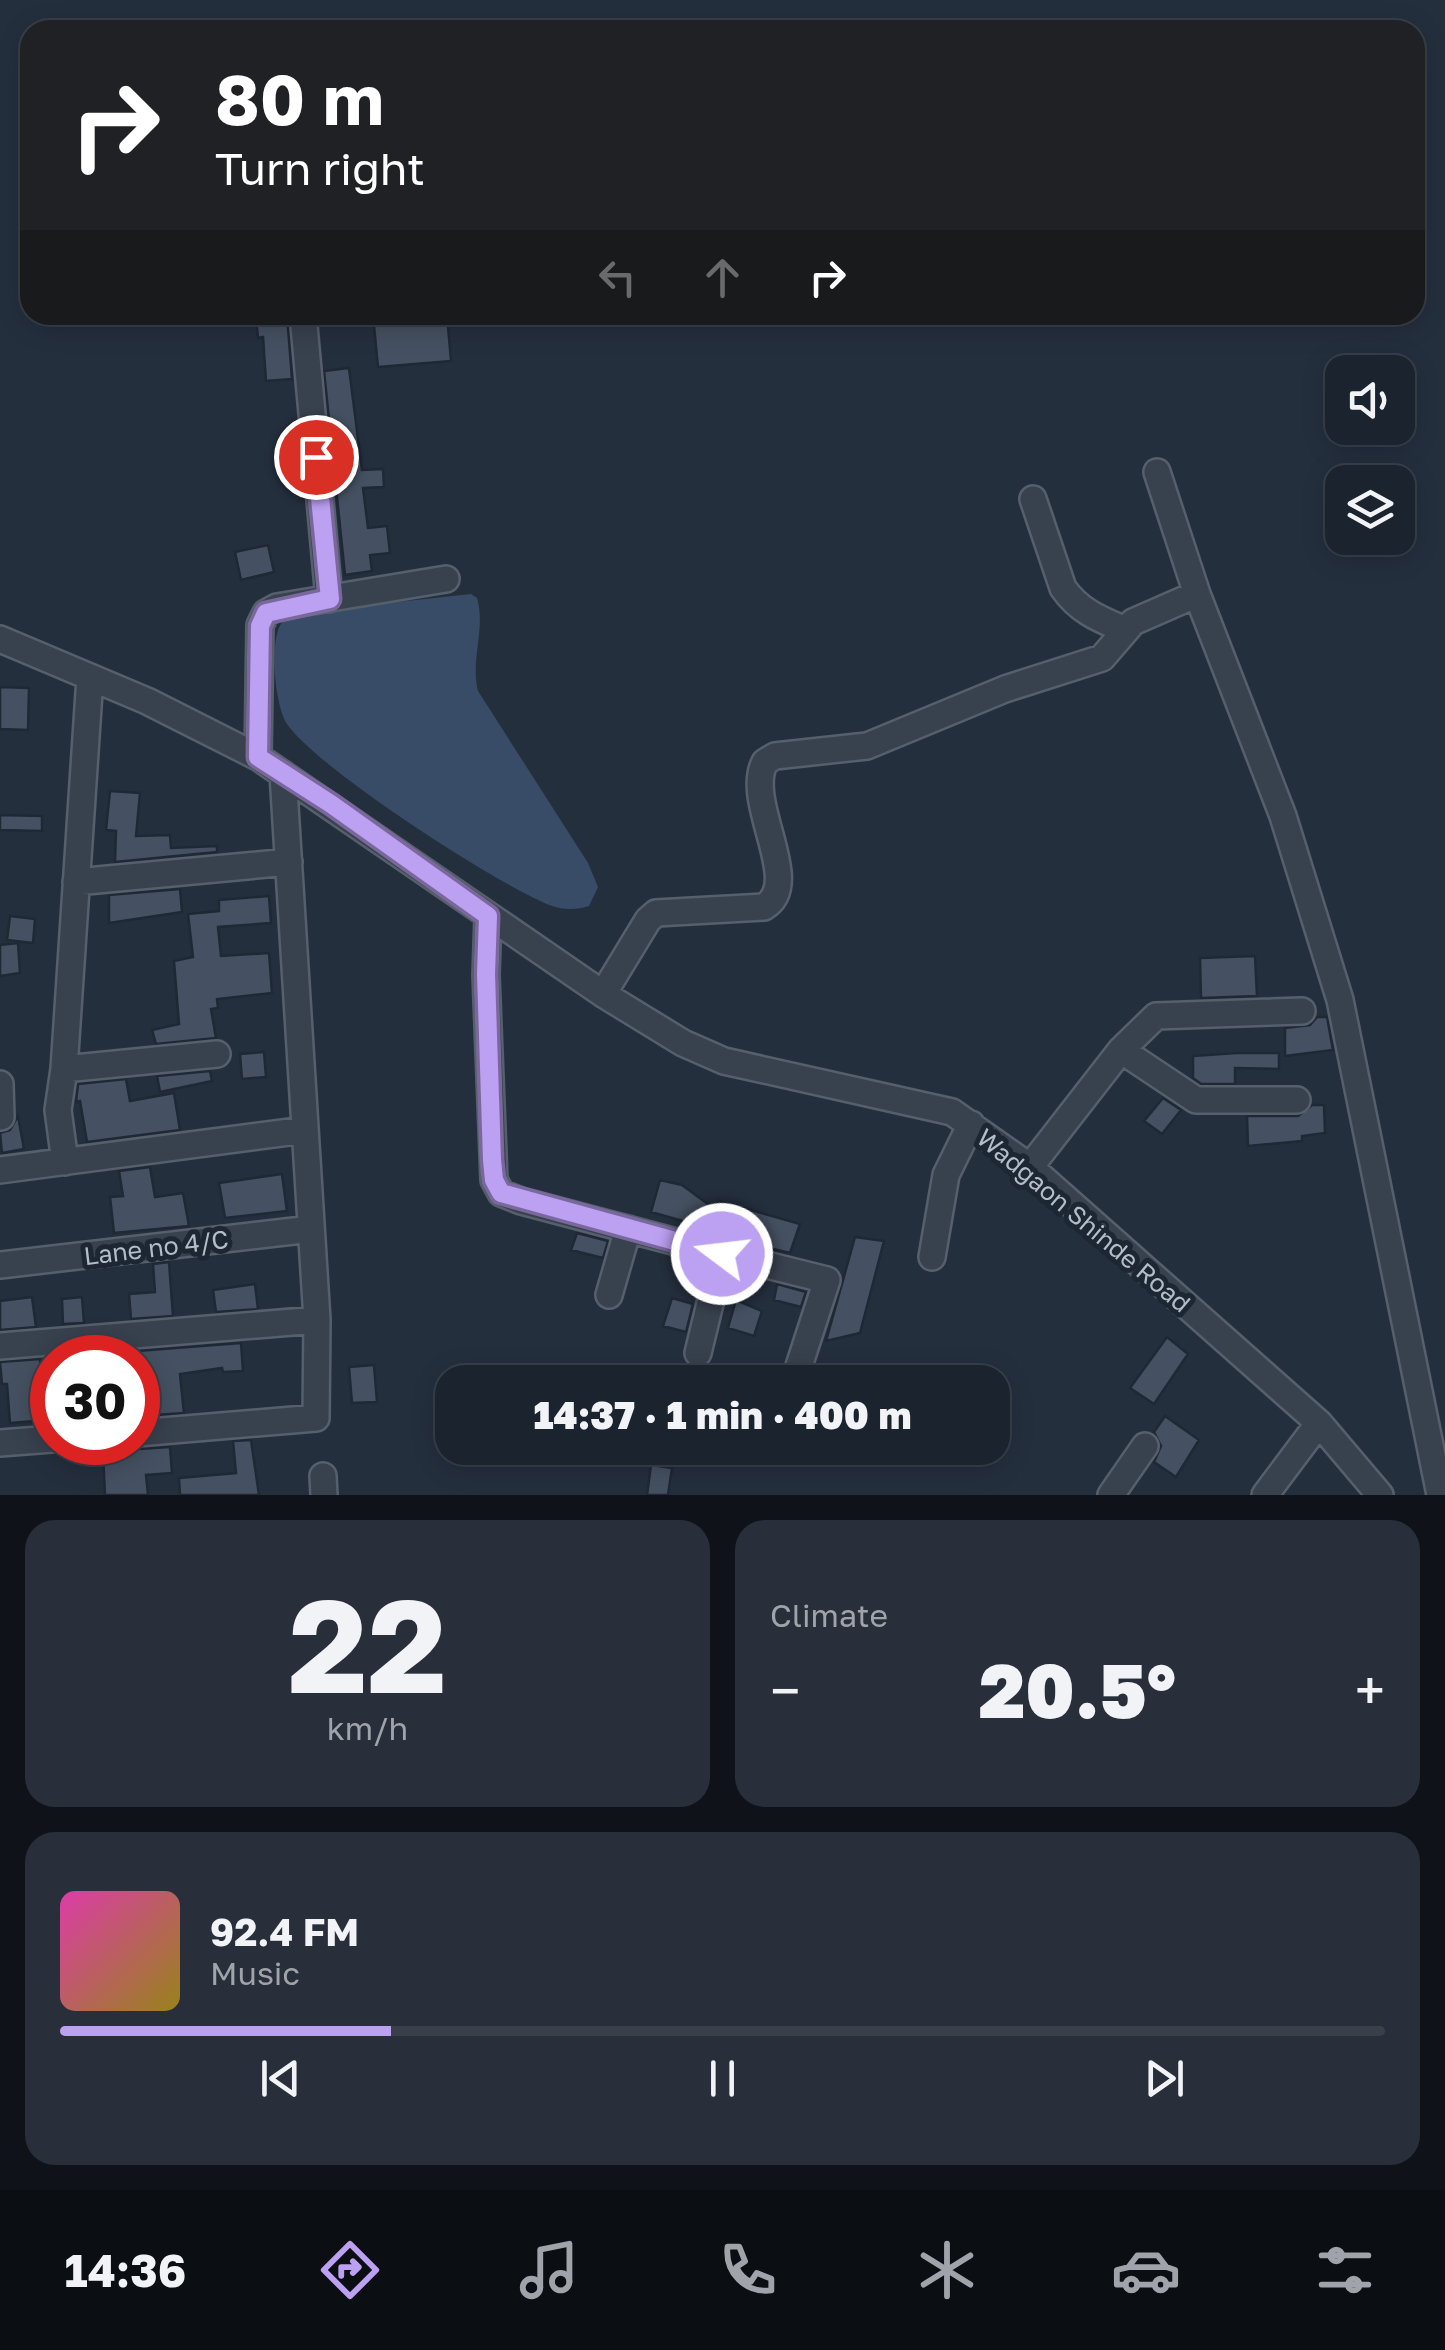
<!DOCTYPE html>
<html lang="en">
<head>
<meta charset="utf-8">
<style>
	body { margin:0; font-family:"Golos Text",sans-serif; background:#282f3a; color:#f1f3f6; height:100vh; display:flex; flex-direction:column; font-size:38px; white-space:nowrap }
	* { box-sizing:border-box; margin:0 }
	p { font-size:32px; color:#a0a4aa }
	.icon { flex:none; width:55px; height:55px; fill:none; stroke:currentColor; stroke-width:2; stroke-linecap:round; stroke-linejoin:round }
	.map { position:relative; height:1495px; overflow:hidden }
	.details { display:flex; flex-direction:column; gap:25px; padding:25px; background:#0f1319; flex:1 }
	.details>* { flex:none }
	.guide { position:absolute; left:20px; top:20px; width:1405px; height:305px; border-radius:30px; box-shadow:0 5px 25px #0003,0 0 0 2px #39404a; background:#202124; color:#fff; overflow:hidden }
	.buttons { position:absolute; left:1325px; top:355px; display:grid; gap:20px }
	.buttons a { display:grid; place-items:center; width:90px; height:90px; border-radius:20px; background:#1b232e; box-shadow:0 5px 25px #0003,0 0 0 2px #39404a; font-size:50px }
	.speed { position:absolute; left:30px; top:1335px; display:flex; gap:20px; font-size:50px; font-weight:700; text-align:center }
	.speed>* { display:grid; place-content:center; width:130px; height:130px; border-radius:50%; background:#1b232e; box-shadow:0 5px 25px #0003,0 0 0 2px #39404a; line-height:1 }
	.speed .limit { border:15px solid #d22; background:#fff; color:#111 }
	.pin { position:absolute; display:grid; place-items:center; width:85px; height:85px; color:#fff; margin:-42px; border:5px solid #fff; border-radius:50%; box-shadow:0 2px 10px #0007 }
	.me { position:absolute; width:110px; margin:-55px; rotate:285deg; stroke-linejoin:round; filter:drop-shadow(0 0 8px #0008) }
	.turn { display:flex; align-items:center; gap:35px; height:210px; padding:0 30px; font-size:45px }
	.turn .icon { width:130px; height:130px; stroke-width:2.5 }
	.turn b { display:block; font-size:70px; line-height:85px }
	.lanes { display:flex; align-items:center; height:95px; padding:0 30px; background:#0003; justify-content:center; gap:50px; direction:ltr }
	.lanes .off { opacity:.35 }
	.big { font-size:75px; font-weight:800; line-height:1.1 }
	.details .widget { flex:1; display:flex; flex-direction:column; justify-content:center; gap:15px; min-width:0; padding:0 35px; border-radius:30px; background:#282f3a }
	.details .dial { align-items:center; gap:0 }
	.dial b { font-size:130px; line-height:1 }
	.song { display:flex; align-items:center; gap:30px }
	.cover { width:120px; height:120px; border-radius:15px; background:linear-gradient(135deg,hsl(320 70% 55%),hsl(50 70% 35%)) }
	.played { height:10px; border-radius:5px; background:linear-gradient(90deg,#bca0f2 25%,#39404a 25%) }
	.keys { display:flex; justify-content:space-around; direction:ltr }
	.heat { display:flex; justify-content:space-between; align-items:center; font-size:55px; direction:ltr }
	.details .tiles { flex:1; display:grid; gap:25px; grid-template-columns:1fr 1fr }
	.widget:last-child { grid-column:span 2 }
	.trip { position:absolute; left:435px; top:1365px; width:575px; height:100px; border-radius:30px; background:#1b232e; box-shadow:0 5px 25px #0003,0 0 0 2px #39404a; font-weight:800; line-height:100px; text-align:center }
	.menu { display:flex; height:160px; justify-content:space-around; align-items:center; background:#0b0e12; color:#a0a4aa }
	.menu .icon { width:70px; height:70px }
	.menu .active { color:#bca0f2 }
	.menu b { font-size:45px; color:#f1f3f6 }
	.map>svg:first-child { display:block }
	.water { fill:#394c67 }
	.building { fill:#455162; stroke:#1f2835; stroke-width:2.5 }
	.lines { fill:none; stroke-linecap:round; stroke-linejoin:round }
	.minor-casing { stroke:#565f6c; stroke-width:30 }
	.minor { stroke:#38414e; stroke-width:25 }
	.route-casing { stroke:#7a689d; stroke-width:25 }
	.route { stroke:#bca0f2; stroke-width:18 }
	.labels { text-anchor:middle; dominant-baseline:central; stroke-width:10; stroke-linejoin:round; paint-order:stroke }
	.street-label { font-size:25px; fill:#b4bcc9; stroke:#1d2633 }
</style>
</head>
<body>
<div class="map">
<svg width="1445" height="1495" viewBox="0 0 1445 1495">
	<rect width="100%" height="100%" fill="#242f3e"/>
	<!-- water -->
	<path class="water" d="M 471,594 L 477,598 C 486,629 470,660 478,691 L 588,863 L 598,887 L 589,906 C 577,910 564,910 552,906 C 499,886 317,768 287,724 C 275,706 268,638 283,621 L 342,608 Z"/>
	<!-- building -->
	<path class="building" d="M 273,315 L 287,315 L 292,379 L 266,381 L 263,337 L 258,338 L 256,317 Z
		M 373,315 L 447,315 L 451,361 L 378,367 Z
		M 349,368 L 362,470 L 383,469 L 384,487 L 363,488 L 368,528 L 387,526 L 390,553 L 370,555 L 372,571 L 345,575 L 324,371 Z
		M 268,545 L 274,572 L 241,580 L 235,552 Z
		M 0,687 L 29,688 L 28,730 L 0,729 Z
		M 110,791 L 140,793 L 136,836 L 170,835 L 171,848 L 217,846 L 217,852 L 115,862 L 116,831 L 106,830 Z
		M 0,815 L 42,816 L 42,831 L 0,830 Z
		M 180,889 L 182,912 L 109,923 L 109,895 Z
		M 269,896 L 271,923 L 218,927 L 221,956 L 269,953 L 272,993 L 217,999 L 218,1008 L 211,1009 L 216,1038 L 156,1044 L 152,1030 L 179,1024 L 174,961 L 193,957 L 188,914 L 219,911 L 219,900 Z
		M 10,916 L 35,919 L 33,943 L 7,940 Z
		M 18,943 L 20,973 L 0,976 L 0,945 Z
		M 1255,956 L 1257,996 L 1201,998 L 1200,958 Z
		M 1317,1017 L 1327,1017 L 1333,1050 L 1285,1056 L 1285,1028 L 1310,1025 Z
		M 264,1052 L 266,1077 L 242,1079 L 240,1054 Z
		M 1237,1053 L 1279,1053 L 1279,1069 L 1235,1068 L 1235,1084 L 1201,1084 L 1193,1078 L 1193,1056 Z
		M 210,1071 L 212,1081 L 160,1092 L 157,1076 Z
		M 126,1079 L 130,1101 L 174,1093 L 180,1130 L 87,1142 L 80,1101 L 76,1102 L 78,1084 Z
		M 1163,1098 L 1181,1110 L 1162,1134 L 1144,1121 Z
		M 1312,1105 L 1324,1105 L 1325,1133 L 1302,1136 L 1302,1141 L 1248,1146 L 1247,1116 L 1298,1116 Z
		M 18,1116 L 24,1149 L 2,1153 L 0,1133 L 10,1130 Z
		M 150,1167 L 155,1197 L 183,1193 L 189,1226 L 114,1233 L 110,1197 L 123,1196 L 119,1171 Z
		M 282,1174 L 287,1211 L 225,1218 L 219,1183 Z
		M 660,1180 L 682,1185 L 716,1210 L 719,1201 L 800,1224 L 790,1253 L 753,1244 L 754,1234 L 735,1228 L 732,1235 L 651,1212 Z
		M 577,1233 L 608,1241 L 603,1258 L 571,1250 Z
		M 855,1237 L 884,1241 L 860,1333 L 826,1341 Z
		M 169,1262 L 173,1316 L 131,1319 L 129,1294 L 155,1292 L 153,1264 Z
		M 255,1284 L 258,1309 L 216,1312 L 213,1290 Z
		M 777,1284 L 806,1292 L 801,1307 L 774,1300 Z
		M 32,1297 L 36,1327 L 0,1330 L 0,1301 Z
		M 82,1297 L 84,1323 L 63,1324 L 62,1299 Z
		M 672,1298 L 693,1304 L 686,1332 L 663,1326 Z
		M 736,1300 L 762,1311 L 754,1336 L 728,1328 Z
		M 1167,1337 L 1188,1354 L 1154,1404 L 1130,1388 Z
		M 241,1343 L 243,1371 L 223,1372 L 222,1368 L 180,1374 L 184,1413 L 141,1416 L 137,1351 Z
		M 40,1359 L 48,1420 L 10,1423 L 7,1384 L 2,1384 L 0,1362 Z
		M 374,1365 L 377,1402 L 352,1403 L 349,1367 Z
		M 1165,1416 L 1199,1440 L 1176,1477 L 1154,1462 L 1161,1446 L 1154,1432 Z
		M 251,1440 L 259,1495 L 180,1495 L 179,1478 L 236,1473 L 233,1441 Z
		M 112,1442 L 125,1442 L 138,1449 L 170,1447 L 172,1473 L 146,1475 L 148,1495 L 105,1495 L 103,1454 L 113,1454 Z
		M 651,1465 L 672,1468 L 668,1495 L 647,1495 Z"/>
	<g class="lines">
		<defs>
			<path id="minor" d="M 303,315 L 329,599
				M 1157,472 L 1197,594 L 1283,816 L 1340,1000 L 1440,1495
				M 1033,499 L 1063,588 C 1079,611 1099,619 1125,630
				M 0,639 L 147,701 L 258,757 L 603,994 L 683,1043 L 724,1061 L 952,1112 L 1030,1167 L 1319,1423 L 1380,1495
				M 258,757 L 260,625 L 266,613 L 277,607 L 446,579
				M 76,882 L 289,862
				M 488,916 L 486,975 L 494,1180 L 501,1193 L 521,1201 L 722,1254 L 698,1353
				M 603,994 L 648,920 L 656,913 L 764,907 C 805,883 743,802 765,762 L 775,756 L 867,746 L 1005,689 L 1102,658 L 1133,622 L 1197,594
				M 1121,1050 L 1196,1100 L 1297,1100
				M 64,1069 L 217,1054
				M 0,1084 L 1,1117
				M 65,1162 L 58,1110 L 64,1069 L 90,677
				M 1030,1167 L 1121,1050 L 1156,1016 L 1302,1011
				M 0,1170 L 305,1130
				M 722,1254 L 827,1280 L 799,1366
				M 932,1257 L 946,1175 L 971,1124
				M 0,1265 L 311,1229
				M 609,1295 L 628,1229
				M 0,1346 L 317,1320
				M 138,1433 L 316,1418 L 317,1320 L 283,774
				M 0,1443 L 52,1439
				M 323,1476 L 324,1495
				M 1111,1495 L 1145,1446
				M 1265,1495 L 1319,1423"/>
		</defs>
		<!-- minor casing -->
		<use href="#minor" class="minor-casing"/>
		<!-- minor -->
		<use href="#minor" class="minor"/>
	</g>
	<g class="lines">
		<defs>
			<path id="route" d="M 316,457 L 330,599 L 266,613 L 260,626 L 258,757 L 331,804 L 488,916 L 486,974 L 492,1160 L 494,1180 L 501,1193 L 722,1254"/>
		</defs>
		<!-- route casing -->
		<use href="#route" class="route-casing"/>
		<!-- route -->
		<use href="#route" class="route"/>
	</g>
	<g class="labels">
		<!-- street labels -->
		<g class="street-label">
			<text transform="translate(1084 1220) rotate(40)">Wadgaon Shinde Road</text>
			<text transform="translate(156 1247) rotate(-7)">Lane no 4/C</text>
		</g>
	</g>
</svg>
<div class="buttons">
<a><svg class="icon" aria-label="sound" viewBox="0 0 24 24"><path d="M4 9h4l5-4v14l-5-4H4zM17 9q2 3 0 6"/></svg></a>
<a><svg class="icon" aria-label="layers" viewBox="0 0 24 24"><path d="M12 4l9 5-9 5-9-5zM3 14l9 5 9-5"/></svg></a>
</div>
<div class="speed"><div class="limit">30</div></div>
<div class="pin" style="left:316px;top:457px;background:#d93025"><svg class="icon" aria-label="arrive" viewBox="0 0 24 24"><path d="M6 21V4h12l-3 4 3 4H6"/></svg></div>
<svg class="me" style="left:722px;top:1254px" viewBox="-20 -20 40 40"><circle r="17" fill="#bca0f2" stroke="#fff" stroke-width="3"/><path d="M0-11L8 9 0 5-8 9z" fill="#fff"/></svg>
<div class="trip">14:37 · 1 min · 400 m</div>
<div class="guide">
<div class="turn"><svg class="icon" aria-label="right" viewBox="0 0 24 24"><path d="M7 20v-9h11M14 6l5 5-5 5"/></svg><div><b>80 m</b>Turn right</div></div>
<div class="lanes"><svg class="icon off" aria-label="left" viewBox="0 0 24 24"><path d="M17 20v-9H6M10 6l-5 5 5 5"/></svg><svg class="icon off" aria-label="ahead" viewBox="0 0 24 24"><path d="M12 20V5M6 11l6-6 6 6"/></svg><svg class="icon" aria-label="right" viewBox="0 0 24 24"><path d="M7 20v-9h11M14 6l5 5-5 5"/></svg></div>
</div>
</div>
<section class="details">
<div class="tiles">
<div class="widget dial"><b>22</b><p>km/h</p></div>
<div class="widget"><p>Climate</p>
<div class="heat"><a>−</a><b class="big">20.5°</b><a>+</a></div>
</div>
<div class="widget">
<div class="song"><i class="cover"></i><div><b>92.4 FM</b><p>Music</p></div></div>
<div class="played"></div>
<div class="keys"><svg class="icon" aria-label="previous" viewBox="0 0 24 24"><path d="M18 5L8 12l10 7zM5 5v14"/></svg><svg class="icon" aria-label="pause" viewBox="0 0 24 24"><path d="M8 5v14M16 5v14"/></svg><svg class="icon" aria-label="next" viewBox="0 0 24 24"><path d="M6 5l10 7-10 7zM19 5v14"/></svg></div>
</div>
</div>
</section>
<nav class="menu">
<b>14:36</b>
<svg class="icon active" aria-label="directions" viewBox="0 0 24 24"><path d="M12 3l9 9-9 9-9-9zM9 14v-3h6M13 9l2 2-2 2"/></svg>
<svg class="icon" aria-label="music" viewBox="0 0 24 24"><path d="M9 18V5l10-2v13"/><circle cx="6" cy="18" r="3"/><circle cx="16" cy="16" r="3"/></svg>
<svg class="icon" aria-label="phone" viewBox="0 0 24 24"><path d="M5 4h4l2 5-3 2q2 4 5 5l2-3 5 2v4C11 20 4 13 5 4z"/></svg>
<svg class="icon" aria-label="climate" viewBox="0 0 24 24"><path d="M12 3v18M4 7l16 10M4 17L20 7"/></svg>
<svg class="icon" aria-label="car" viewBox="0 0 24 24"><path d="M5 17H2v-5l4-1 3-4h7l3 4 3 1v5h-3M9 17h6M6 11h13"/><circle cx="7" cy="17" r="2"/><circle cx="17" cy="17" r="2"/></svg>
<svg class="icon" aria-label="filters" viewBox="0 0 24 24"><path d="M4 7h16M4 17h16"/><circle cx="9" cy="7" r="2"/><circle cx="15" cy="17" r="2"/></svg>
</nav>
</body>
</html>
